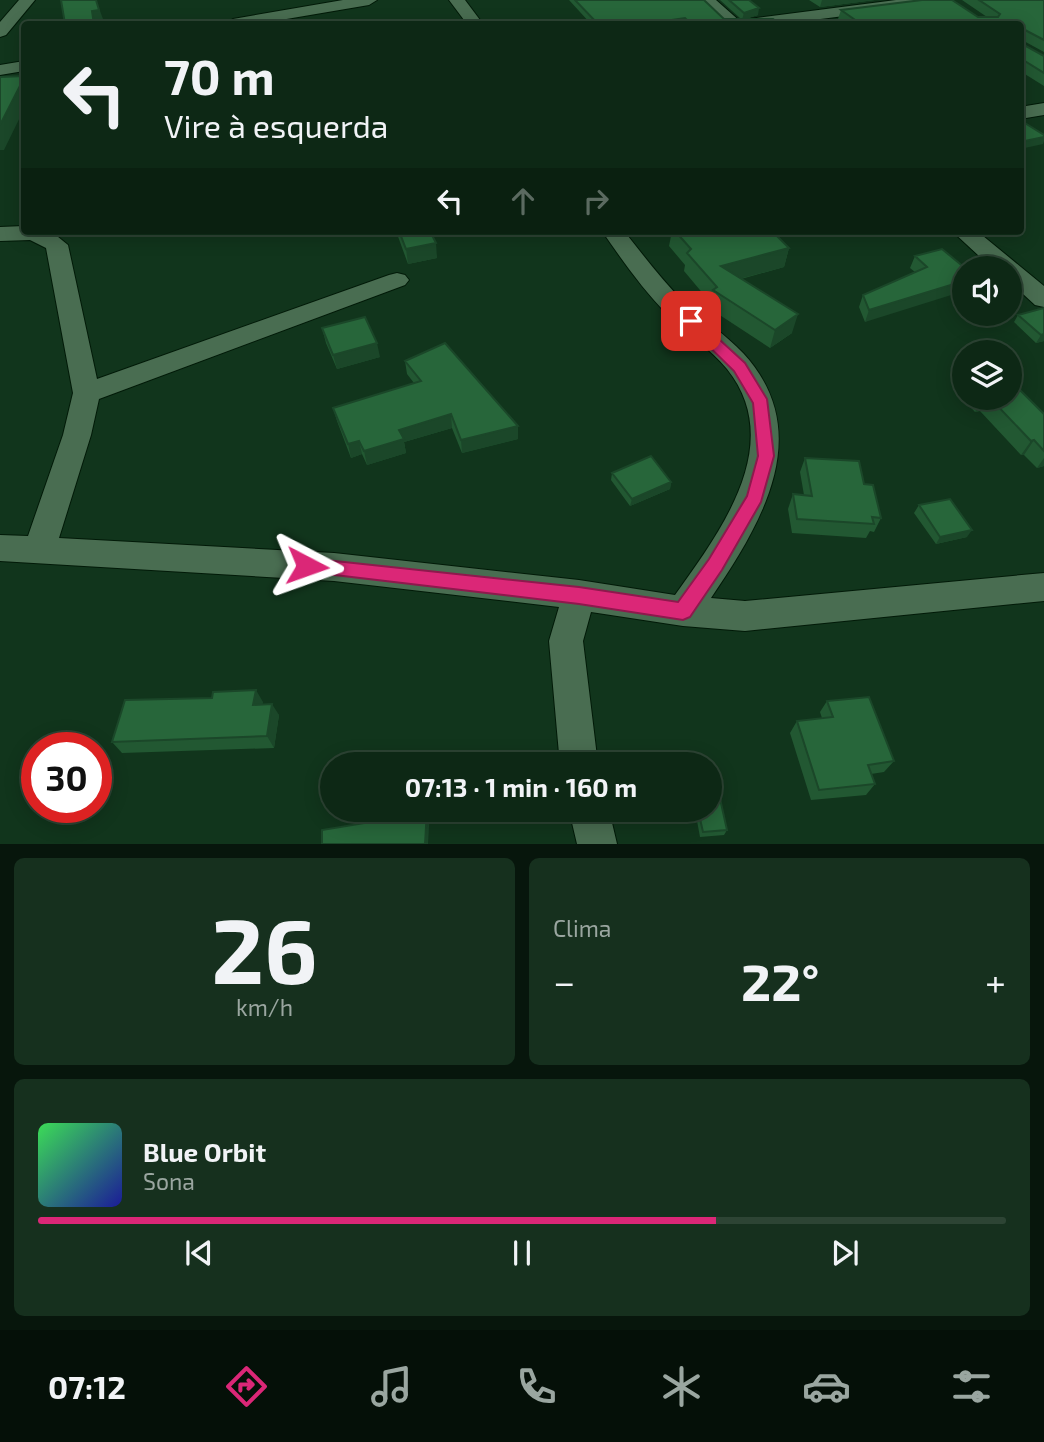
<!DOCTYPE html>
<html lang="pt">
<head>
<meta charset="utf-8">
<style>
	body { margin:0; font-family:"Exo 2",sans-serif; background:#16301e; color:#f1f3f6; height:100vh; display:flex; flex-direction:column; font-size:26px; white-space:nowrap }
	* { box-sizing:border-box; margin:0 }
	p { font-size:23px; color:#9aa6a0 }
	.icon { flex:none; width:38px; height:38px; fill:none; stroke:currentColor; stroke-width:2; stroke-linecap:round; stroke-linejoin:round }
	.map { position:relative; height:844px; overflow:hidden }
	.drawer { display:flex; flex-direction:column; gap:14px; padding:14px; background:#07160c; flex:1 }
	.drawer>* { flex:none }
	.banner { position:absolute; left:21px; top:21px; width:1003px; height:214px; border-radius:7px; box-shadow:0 4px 18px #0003,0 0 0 2px #2d4434; background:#0d2815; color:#f1f3f6; overflow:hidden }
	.tools { position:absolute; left:952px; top:256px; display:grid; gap:14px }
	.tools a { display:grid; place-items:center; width:70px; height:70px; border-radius:50%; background:#0d2815; box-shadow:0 4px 18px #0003,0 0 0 2px #2d4434; font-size:35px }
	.speed { position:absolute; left:21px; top:732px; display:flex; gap:14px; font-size:35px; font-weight:700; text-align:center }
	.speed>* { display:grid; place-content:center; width:91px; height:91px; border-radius:50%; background:#0d2815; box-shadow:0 4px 18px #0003,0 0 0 2px #2d4434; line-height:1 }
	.speed .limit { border:10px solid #d22; background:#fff; color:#111 }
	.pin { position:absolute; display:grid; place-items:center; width:60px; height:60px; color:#fff; margin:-30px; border-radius:14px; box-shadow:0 4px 10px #0006 }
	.me { position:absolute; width:77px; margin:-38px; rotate:94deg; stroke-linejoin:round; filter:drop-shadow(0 0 5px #0008) }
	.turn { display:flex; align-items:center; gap:24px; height:147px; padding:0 28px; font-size:32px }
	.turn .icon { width:91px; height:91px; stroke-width:2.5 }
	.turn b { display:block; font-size:49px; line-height:60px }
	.lanes { display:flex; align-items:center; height:66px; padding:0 28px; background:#0003; justify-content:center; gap:35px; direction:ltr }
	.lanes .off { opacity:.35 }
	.big { font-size:52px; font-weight:700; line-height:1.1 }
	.drawer .widget { flex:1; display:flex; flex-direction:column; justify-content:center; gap:10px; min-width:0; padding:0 24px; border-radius:10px; background:#16301e }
	.drawer .dial { align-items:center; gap:0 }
	.dial b { font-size:91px; line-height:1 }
	.song { display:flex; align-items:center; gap:21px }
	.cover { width:84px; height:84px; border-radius:10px; background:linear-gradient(135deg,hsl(130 70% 55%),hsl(240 70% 35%)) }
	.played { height:7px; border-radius:4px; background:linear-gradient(90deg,#db2777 70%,#2d4434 70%) }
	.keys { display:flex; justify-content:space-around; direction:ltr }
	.heat { display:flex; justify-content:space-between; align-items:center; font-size:38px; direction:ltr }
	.drawer .tiles { flex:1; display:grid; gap:14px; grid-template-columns:1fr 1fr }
	.widget:last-child { grid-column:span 2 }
	.trip { position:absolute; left:320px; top:752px; width:402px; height:70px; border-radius:35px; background:#0d2815; box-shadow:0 4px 18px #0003,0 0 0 2px #2d4434; font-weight:700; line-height:70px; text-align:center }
	.tabs { display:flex; height:112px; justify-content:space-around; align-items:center; background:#051008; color:#9aa6a0 }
	.tabs .icon { width:49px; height:49px }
	.tabs .on { color:#db2777 }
	.tabs b { font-size:32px; color:#f1f3f6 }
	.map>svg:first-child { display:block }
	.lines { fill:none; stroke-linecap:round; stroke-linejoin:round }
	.minor-casing { stroke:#021a08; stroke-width:2 }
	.minor { fill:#496d51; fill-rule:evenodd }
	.wall { fill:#225832 }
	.shaded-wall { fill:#1b4729 }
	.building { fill:#27663a; stroke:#1b4729; stroke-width:2 }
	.route { fill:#db2777; stroke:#8e194d; stroke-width:2 }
</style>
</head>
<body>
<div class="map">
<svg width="1044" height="844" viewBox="0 0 1044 844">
	<rect width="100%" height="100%" fill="#11351c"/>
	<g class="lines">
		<defs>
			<path id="minor" d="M 19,0 L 35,0 L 6,35 L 0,37 L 0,22 Z
				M 343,0 L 377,0 L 369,5 L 257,24 L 225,24 L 233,19 Z
				M 449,0 L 465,0 L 483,24 L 467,24 Z
				M 699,0 L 716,0 L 742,23 L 749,19 L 896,0 L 939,0 L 931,5 L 781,24 L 725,24 Z
				M 24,61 L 24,71 L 0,75 L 0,65 Z
				M 1044,103 L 1044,115 L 1020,119 L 1020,107 Z
				M 24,226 L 24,231 L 52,232 L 68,245 L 97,379 L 389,275 L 397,273 L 405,275 L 409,280 L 405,285 L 99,399 L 91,435 L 59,538 L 334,553 L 579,580 L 675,595 C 720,532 787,444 727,369 C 710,348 687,334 668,315 C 643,290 622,260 602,231 L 624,231 C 644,256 663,282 686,304 C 705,321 726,335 743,353 C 817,433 761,524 711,598 L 745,601 L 1044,573 L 1044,601 L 745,631 L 683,626 L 591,612 L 583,641 L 598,765 L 560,765 L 549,641 L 559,607 L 334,581 L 0,561 L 0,535 L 28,536 L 63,435 L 73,393 L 46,248 L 30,240 L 0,241 L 0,227 Z
				M 952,231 L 977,231 L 1044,286 L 1044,307 L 1035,305 L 1010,282 L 1010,268 L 992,268 Z
				M 569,810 L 609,810 L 617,844 L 577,844 Z"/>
		</defs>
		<!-- minor casing -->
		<use href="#minor" class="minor-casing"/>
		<!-- minor -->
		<use href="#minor" class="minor"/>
	</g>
	<!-- wall -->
	<path class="wall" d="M 569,0 L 704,0 L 724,19 L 741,19 L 720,0 L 749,0 L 758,15 L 745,19 L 780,24 L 591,24 Z
		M 809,0 L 875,0 L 820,7 Z
		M 962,0 L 1044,0 L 1044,52 L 1022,40 L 1022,44 L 1044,56 L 1044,86 L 1020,71 L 1020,24 L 845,24 L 838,19 L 841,10 L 987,17 Z
		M 396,231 L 430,231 L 437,258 L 408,264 Z
		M 672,231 L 772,231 L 789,248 L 784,267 L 741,279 L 792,333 L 770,348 L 709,308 L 710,302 L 684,271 L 685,265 L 669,246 Z
		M 915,256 L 965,268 L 865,322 L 859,307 L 863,295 L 915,272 L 910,268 Z
		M 1044,308 L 1044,341 L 1036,343 L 1014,322 L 1018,315 Z
		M 322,328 L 380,357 L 337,369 L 326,343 Z
		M 405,361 L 518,426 L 518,439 L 462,453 L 452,428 L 404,442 L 406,453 L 367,465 L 362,454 L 351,458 L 337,421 L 333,408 L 414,383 L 407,374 Z
		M 964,373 L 964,397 L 1010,397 L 1044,414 L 1044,466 L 1037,468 L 1024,455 L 1021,455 L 980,411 L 975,412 L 953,388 L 961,374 Z
		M 805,458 L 864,484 L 881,518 L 874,532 L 870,531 L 866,538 L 792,533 L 788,509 L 793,494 L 804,495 L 800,472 Z
		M 612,473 L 671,482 L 670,489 L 630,506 L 611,480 Z
		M 919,505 L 967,537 L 936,544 L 914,513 Z
		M 827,701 L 894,761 L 884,772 L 871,774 L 875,784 L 866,795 L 811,800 L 790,733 L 797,721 L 822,718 L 820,712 Z
		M 263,702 L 262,704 L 279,715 L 274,748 L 122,753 L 112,742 Z
		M 695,810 L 710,810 L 727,830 L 724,835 L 700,837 Z"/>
	<!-- shaded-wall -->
	<path class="shaded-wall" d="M 96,0 L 103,19 L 95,21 L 96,24 L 94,24 L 92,11 Z
		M 822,0 L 875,0 L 820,7 Z
		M 759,8 L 758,15 L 742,20 L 744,13 Z
		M 685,18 L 684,24 L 644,24 Z
		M 24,78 L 24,109 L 4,150 L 0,150 L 0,125 Z
		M 1044,137 L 1044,141 L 1043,144 L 1020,149 L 1020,142 Z
		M 436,243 L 437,258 L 408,264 L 406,249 Z
		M 789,248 L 784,267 L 717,285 L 721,266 Z
		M 964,281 L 964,291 L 865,322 L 869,310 Z
		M 798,314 L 792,333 L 770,348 L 775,330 Z
		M 1044,334 L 1044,341 L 1036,343 L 1041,335 Z
		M 377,343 L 380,357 L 337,369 L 333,355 Z
		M 988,397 L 980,411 L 975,412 L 983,398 Z
		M 451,414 L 452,428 L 404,442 L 406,453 L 367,465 L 364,451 L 399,430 Z
		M 518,426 L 518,439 L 462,453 L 461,440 Z
		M 1034,440 L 1024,455 L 1021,455 L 1031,441 Z
		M 359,441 L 362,454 L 351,458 L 348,444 Z
		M 1044,458 L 1044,466 L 1037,468 Z
		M 671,482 L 670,489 L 630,506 L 632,499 Z
		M 972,530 L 967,537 L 936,544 L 940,537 Z
		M 256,690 L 263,702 L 260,717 L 253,705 Z
		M 272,704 L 279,715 L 274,748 L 267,736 Z
		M 427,810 L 430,810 L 428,844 L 425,844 Z"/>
	<!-- building -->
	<path class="building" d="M 61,0 L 96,0 L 99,10 L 92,11 L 94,24 L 65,24 Z
		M 575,0 L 704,0 L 724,19 L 773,19 L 780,24 L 691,24 L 685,18 L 644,24 L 598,24 Z
		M 729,0 L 749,0 L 759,8 L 744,13 Z
		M 922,0 L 952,0 L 978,17 L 998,17 L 1000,14 L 979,0 L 1044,0 L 1044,40 L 1025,30 L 1022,32 L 1022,44 L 1044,56 L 1044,73 L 1020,58 L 1020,24 L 861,24 L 841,10 Z
		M 24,76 L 24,78 L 0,125 L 0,77 Z
		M 1020,120 L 1044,135 L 1044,137 L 1020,142 Z
		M 399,231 L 430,231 L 436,243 L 406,249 Z
		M 675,231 L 772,231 L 789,248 L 721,266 L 798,314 L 775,330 L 713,290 L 717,287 L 687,253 L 691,249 Z
		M 942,249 L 965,268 L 964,268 L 964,281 L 869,310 L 863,295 L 927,267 L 915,256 Z
		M 1044,308 L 1044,334 L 1041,335 L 1018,315 Z
		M 365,317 L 377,343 L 333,355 L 322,328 Z
		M 445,343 L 518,426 L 461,440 L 451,414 L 399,430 L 404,439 L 364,451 L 359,441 L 348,444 L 333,408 L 421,381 L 405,361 Z
		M 1010,380 L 1044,414 L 1044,451 L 1034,440 L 1031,441 L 989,397 L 1010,397 Z
		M 651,456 L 671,482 L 632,499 L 612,473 Z
		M 805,458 L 859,461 L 864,484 L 873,485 L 881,518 L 872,517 L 874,524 L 797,519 L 793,494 L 812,496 Z
		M 950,499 L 972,530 L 940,537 L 919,505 Z
		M 256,690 L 253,705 L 272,704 L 267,736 L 112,742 L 125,700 L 212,698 L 213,692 Z
		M 869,697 L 894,761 L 868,765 L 875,784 L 819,790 L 797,721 L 833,717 L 827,701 Z
		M 378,753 L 430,753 L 429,765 L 377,765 Z
		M 717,785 L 727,830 L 703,832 L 698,810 L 710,810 L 710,786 Z
		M 372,810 L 427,810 L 425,844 L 322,844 L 322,830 L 371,822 Z"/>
	<!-- route -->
	<path class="route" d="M 691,316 L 696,318 L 745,363 L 767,399 L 774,456 L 761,502 L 722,570 L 690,617 L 683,620 L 579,604 L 301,571 L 298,566 L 301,560 L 307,558 L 579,587 L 678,602 L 709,559 L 747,496 L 758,456 L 753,403 L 734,371 L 686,324 L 686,318 Z"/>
</svg>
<div class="tools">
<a><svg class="icon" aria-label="sound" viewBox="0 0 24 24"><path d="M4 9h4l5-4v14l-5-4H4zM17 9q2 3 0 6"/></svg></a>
<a><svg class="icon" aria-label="layers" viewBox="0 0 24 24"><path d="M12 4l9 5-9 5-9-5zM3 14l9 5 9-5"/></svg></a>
</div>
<div class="speed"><div class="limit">30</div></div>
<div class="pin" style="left:691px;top:321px;background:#d93025"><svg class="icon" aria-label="arrive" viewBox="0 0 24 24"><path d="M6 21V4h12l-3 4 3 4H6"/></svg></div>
<svg class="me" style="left:307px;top:566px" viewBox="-20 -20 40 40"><path d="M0-17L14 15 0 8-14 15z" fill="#db2777" stroke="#fff" stroke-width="4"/></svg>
<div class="trip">07:13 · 1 min · 160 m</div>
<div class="banner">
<div class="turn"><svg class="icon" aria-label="left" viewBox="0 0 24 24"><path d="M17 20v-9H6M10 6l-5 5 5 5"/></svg><div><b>70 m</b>Vire à esquerda</div></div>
<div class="lanes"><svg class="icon" aria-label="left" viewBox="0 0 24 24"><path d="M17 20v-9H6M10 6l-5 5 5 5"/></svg><svg class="icon off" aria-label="ahead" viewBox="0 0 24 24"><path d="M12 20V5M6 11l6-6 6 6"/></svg><svg class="icon off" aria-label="right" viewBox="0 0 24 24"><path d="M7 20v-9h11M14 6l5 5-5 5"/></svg></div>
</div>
</div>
<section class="drawer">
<div class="tiles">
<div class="widget dial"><b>26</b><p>km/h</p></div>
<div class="widget"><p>Clima</p>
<div class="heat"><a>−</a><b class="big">22°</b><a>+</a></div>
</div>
<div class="widget">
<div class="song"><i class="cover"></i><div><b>Blue Orbit</b><p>Sona</p></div></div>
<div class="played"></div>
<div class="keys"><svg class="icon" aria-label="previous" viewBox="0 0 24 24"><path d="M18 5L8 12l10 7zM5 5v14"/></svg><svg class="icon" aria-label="pause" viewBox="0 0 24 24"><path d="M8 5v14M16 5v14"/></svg><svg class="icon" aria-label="next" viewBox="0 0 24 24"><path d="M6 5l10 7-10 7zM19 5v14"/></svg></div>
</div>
</div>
</section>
<nav class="tabs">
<b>07:12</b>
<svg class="icon on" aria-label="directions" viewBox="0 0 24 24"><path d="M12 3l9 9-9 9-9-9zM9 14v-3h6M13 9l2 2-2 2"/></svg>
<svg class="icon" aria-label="music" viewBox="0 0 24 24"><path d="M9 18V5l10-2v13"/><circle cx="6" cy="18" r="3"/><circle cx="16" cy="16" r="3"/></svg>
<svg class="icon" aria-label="phone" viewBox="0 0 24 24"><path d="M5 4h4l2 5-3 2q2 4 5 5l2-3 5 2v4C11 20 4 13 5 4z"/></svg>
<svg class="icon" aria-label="climate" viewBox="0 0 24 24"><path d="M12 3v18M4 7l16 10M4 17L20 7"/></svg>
<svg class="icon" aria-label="car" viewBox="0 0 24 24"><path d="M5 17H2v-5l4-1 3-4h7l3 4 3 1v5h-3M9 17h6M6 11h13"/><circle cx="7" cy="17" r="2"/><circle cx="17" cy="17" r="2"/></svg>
<svg class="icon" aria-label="filters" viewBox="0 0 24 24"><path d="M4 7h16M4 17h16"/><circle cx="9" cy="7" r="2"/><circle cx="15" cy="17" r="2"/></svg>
</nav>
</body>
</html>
